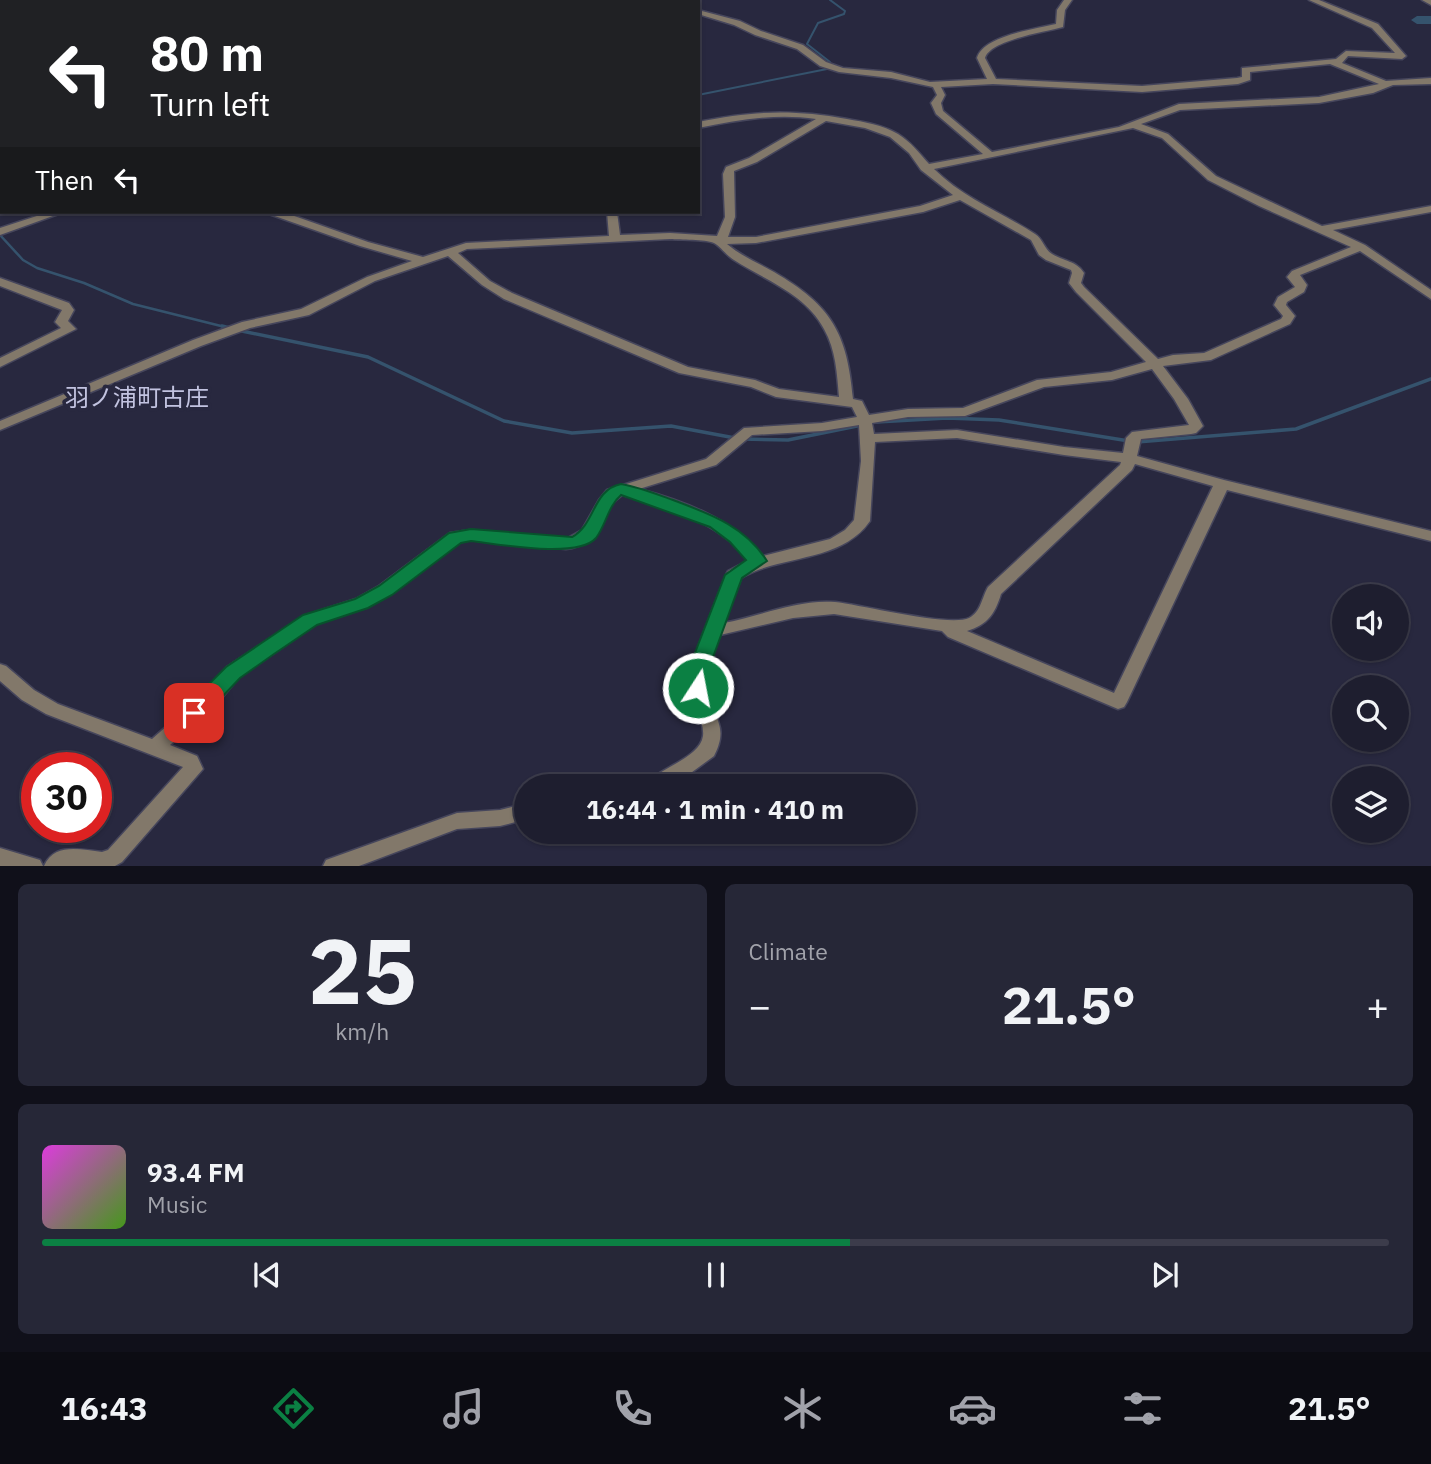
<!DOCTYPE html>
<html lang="en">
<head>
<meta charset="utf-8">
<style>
	body { margin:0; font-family:"IBM Plex Sans","Noto Sans JP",sans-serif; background:#262737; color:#f1f3f6; height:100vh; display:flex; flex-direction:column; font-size:26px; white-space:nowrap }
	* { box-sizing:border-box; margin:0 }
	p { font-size:23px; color:#a1a2aa }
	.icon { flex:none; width:38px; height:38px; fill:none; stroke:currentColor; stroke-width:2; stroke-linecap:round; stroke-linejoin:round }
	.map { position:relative; height:866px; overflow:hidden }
	.sheet { display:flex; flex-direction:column; gap:18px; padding:18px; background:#10101a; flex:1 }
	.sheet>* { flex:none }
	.hud { position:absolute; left:0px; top:0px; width:700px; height:214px; box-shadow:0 2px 5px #0004,0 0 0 2px #3c3c4b; background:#202124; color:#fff; overflow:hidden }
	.buttons { position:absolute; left:1332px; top:584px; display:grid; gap:14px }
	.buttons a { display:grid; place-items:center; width:77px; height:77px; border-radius:50%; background:#1e1e2f; box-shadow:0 2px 5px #0004,0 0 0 2px #3c3c4b; font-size:35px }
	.speed { position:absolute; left:21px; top:752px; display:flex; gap:14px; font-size:35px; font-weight:700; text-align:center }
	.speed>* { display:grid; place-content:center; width:91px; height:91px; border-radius:50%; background:#1e1e2f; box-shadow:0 2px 5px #0004,0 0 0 2px #3c3c4b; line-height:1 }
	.speed .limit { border:10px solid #d22; background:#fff; color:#111 }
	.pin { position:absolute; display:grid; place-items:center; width:60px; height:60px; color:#fff; margin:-30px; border-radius:14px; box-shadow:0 4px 10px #0006 }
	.me { position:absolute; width:77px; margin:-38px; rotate:11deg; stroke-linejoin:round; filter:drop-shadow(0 0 5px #0008) }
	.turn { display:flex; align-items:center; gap:24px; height:147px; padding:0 35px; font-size:32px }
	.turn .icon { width:91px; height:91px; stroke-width:2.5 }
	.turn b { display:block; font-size:49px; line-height:60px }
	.then { display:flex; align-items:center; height:66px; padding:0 35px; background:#0003; gap:14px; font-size:26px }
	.big { font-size:52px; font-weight:800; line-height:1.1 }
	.sheet .tile { flex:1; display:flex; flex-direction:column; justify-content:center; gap:10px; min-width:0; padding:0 24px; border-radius:10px; background:#262737 }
	.sheet .dial { align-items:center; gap:0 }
	.dial b { font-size:91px; line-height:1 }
	.song { display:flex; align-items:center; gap:21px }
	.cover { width:84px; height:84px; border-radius:10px; background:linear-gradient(135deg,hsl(300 70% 55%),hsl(100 70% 35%)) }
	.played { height:7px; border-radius:4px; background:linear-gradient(90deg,#0b8043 60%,#3c3c4b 60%) }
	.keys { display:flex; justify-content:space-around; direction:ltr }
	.heat { display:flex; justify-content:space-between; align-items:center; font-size:38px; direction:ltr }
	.sheet .tiles { flex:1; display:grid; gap:18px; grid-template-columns:1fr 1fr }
	.tile:last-child { grid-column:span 2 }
	.trip { position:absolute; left:514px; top:774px; width:402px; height:70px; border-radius:35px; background:#1e1e2f; box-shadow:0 2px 5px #0004,0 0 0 2px #3c3c4b; font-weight:800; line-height:70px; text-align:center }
	.tab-bar { display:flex; height:112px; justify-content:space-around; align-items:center; background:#0c0c13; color:#a1a2aa }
	.tab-bar .icon { width:49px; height:49px }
	.tab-bar .selected { color:#0b8043 }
	.tab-bar b { font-size:32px; color:#f1f3f6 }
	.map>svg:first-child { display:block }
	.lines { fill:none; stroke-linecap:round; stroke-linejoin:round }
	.stream-far2 { stroke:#35536d; stroke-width:2 }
	.stream-far1 { stroke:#35536d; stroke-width:2.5 }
	.stream { stroke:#35536d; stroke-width:3.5 }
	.river { fill:#35536d; fill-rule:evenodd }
	.street-casing { stroke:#46465c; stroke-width:3 }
	.secondary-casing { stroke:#46465c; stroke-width:3 }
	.street { fill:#82786a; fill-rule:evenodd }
	.secondary { fill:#b5a48d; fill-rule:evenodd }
	.route { fill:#0b8043; stroke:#07532c; stroke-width:2 }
	.labels { text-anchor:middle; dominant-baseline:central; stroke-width:7; stroke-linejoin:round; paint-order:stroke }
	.quarter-label { font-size:24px; fill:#c2c3e0; stroke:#28283f }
</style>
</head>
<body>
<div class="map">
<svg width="1431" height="866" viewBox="0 0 1431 866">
	<rect width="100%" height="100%" fill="#28283f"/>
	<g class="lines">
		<!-- stream-far2 -->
		<path class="stream-far2" d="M 259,0 L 262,2
			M 117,2 L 125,0
			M 540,2 L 545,0
			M 698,95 L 827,69 L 831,65 L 830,62 L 807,44 L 818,23 L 844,14 L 845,11 L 830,0"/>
		<!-- stream-far1 -->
		<path class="stream-far1" d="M 0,235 L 23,260 L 37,268 L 84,283 L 133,304 L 229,328"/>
		<!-- stream -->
		<path class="stream" d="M 222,326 L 230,328
			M 237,330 L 368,357 L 504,421 L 572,433 L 671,426 L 735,438
			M 877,422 L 947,418 L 999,420 L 1129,441
			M 742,439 L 788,440 L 862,425
			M 1137,442 L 1296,429 L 1431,379"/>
		<!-- river -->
		<path class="river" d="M 1431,16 L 1431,24 L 1417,24 L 1411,20 L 1417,16 Z"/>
		<defs>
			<path id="street" d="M 20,0 L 28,0 L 29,2 L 21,2 Z
				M 57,0 L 69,0 L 54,2 Z
				M 320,0 L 328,0 L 329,2 L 321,2 Z
				M 419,0 L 427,0 L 417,2 Z
				M 473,0 L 484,0 L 486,2 L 475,2 Z
				M 544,0 L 555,0 L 541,2 Z
				M 647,0 L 658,0 L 660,2 L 649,2 Z
				M 1064,0 L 1072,0 L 1065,10 L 1063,27 C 1045,32 990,40 985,58 L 996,79 L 1142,86 L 1237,78 L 1242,77 L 1242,68 L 1336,59 L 1346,51 L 1395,53 L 1372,28 L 1309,0 L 1319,0 L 1378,24 L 1406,56 L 1402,59 L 1348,56 L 1342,63 L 1386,81 L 1431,78 L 1431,84 L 1393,85 L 1373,93 L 1319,103 L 1180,110 L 1141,124 L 1168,134 L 1216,176 L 1322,226 L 1431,206 L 1431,212 L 1333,230 L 1365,245 L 1431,290 L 1431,299 L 1360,251 L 1300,275 L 1307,285 L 1304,292 L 1287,302 L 1286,305 L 1295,316 L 1290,324 L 1211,360 L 1163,366 L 1188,399 L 1203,426 L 1196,433 L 1191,434 L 1141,439 L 1137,456 L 1224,480 L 1431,531 L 1431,541 L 1227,490 L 1127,702 L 1124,707 L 1118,709 L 948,637 L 942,631 L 834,614 L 793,618 L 720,635 C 714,652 704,670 707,688 C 712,718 730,725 714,756 L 673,786 L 645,786 C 653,770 700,759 703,736 C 705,721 691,703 689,688 C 688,683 689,676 689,671 L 726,575 L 728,571 L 749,560 C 720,524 667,504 622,495 L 612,503 L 593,538 L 584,544 L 572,548 L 566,549 L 471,540 L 460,542 L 391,594 L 368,607 L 316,624 L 239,677 L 220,700 L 170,745 L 197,756 L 203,769 L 122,862 L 115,866 L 44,866 C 55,842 81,850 102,852 L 108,850 L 183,767 L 46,714 L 22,700 L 0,681 L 0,664 L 6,666 L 34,690 L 58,704 L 152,739 L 208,690 L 227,667 L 304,616 L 356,599 L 379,586 L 450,533 L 471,530 L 566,539 L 582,530 L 599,500 L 607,490 L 706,459 L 744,428 L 822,423 L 857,417 L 852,407 L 776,397 L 751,387 L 679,373 L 504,299 L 482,285 L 448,256 L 375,281 L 309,315 L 250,328 L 201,346 L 0,430 L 0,421 L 193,340 L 242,322 L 301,309 L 367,277 L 412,261 L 360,246 L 269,214 L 268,212 L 283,212 L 368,242 L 423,257 L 466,243 L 609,236 L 607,212 L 617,212 L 620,235 L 670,233 L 717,236 L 725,217 L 723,174 L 726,167 L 749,158 L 816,119 C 776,113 737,120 698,128 L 698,122 C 754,111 791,109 847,119 C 864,122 883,125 898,134 C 911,142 920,154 929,164 L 983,154 L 936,114 L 931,103 L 937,95 L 933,87 L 891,78 L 839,72 L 820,66 L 797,49 L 755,35 L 734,25 L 698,14 L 698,10 L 740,21 L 761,31 L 803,45 L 826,62 L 843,68 L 891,72 L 930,82 L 987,79 L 977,58 C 983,36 1035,29 1056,24 L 1057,10 ZM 1330,64 L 1379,84 L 1319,97 L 1179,104 L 1119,127 L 992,152 L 943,111 L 941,103 L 945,95 L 941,87 L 993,84 L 1142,92 L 1238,84 L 1250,80 L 1250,72 ZM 826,121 L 865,128 L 890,137 L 909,153 L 921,170 L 953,195 L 920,206 L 756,237 L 728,237 L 735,217 L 734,171 L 757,162 ZM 1133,128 L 1162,138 L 1208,180 L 1259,206 L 1351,247 L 1292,271 L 1287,277 L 1295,287 L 1278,297 L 1274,305 L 1283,316 L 1281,319 L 1204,353 L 1173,355 L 1158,359 L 1084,287 L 1081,283 L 1084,273 C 1077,261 1063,261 1052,254 C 1044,249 1043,239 1035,234 C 1001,212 963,198 934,169 ZM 960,200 L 1031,240 L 1039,255 L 1046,260 L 1071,270 L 1072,273 L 1069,283 L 1076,292 L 1146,362 L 1111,372 L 1037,380 L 963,408 L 908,409 L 869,415 L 862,401 L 853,399 C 847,333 832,306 774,272 C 758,263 741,256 727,244 L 756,243 L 923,212 ZM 670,239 C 680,240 705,239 714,243 C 720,246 727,256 734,260 C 765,280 806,294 824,329 C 836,350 837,374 839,397 L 779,389 L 755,380 L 688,367 L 512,293 L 490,281 L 458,253 L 467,249 ZM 1152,369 L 1174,399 L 1189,425 L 1132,432 L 1126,438 L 1123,453 L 1064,447 L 957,430 L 874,434 L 872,423 L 908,417 L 965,416 L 1044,387 L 1112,380 ZM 859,425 L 861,461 L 854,520 L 845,530 L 830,539 L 763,556 C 732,519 684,501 639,489 L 716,465 L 752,435 L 822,431 ZM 957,438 L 1064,455 L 1121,462 L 1120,465 L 988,587 C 982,597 981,612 969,618 C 949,627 862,605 835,602 C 798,599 761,616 724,623 L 741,578 C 782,554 841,563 870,521 L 875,442 ZM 1135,464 L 1213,486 L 1114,693 L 967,631 C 987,625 995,614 1001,594 L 1132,470 Z
				M 1422,0 L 1431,0 L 1431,5 Z
				M 0,15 L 2,15 L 2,19 L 0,19 Z
				M 0,48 L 2,48 L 2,52 L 0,52 Z
				M 0,129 L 2,129 L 2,135 L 0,135 Z
				M 49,212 L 64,212 L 0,235 L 0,228 Z
				M 0,278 L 69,303 L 74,310 L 68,321 L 76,329 L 0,367 L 0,358 L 61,328 L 55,322 L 62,310 L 0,286 Z
				M 527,803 L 527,819 L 500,826 L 457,829 L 359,866 L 323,866 L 326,860 L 457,813 L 500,810 Z
				M 0,848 L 40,860 L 43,866 L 0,866 Z"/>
			<path id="secondary" d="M 513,0 L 525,0 L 523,2 Z
				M 0,153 L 2,153 L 2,159 L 0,159 Z"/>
		</defs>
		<!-- street casing -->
		<use href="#street" class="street-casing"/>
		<!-- secondary casing -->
		<use href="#secondary" class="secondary-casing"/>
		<!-- street -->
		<use href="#street" class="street"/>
		<!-- secondary -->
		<use href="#secondary" class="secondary"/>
	</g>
	<!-- route -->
	<path class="route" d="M 621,484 C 639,487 656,494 673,500 C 710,514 745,526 767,561 L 742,578 L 708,671 L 708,688 L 705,694 L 698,696 L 691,694 L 688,688 L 688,671 L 725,575 L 746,560 L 730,542 L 710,527 L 621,495 C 608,506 606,525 596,538 C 578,559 498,544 471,541 L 461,543 L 392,595 L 368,608 L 317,625 L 274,654 L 240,678 L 201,719 L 194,721 L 186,719 L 183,713 L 186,707 L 226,667 L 260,644 L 303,615 L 355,599 L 379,586 L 449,533 L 471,529 L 572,537 C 596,524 592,490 621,484 Z"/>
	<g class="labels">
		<!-- quarter labels -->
		<g class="quarter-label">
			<text x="137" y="397">羽ノ浦町古庄</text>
		</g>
	</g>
</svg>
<div class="buttons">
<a><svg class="icon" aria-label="sound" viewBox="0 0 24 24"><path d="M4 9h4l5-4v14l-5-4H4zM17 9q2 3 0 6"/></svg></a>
<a><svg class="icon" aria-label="search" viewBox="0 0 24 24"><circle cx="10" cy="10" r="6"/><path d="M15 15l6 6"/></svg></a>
<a><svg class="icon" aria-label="layers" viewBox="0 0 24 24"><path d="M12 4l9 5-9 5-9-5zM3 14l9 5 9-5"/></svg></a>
</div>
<div class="speed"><div class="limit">30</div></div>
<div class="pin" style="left:194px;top:713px;background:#d93025"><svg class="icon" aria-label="arrive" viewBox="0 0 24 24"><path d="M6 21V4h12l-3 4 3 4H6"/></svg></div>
<svg class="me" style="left:698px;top:688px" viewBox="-20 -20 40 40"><circle r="17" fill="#0b8043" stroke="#fff" stroke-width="3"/><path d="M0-11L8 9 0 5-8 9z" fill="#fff"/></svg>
<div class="trip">16:44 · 1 min · 410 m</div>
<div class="hud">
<div class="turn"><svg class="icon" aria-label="left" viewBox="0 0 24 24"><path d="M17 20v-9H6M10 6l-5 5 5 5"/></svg><div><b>80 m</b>Turn left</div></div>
<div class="then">Then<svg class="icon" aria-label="left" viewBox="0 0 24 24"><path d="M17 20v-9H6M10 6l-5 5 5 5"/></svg></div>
</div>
</div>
<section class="sheet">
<div class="tiles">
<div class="tile dial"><b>25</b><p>km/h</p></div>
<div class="tile"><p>Climate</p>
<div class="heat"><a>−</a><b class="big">21.5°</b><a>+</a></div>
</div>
<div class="tile">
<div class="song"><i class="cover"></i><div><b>93.4 FM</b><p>Music</p></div></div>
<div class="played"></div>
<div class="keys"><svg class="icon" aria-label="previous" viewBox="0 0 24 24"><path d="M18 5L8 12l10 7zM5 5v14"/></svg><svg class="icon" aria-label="pause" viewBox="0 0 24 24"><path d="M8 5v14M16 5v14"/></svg><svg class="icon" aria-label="next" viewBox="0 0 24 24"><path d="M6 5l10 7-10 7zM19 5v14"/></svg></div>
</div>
</div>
</section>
<nav class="tab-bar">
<b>16:43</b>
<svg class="icon selected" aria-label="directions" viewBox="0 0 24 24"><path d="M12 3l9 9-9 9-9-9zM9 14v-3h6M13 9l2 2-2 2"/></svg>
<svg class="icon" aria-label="music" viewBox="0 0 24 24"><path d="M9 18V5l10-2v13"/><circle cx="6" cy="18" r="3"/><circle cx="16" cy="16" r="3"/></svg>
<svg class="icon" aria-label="phone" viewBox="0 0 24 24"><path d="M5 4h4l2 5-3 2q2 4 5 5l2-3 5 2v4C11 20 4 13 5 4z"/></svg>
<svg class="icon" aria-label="climate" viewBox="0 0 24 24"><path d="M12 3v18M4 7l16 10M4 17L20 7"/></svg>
<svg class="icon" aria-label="car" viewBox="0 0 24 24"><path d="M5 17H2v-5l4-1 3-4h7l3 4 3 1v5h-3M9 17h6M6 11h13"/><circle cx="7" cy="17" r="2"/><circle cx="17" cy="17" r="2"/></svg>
<svg class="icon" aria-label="filters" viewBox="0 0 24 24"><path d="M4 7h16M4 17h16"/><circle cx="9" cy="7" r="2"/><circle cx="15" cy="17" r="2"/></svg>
<b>21.5°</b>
</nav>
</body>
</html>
